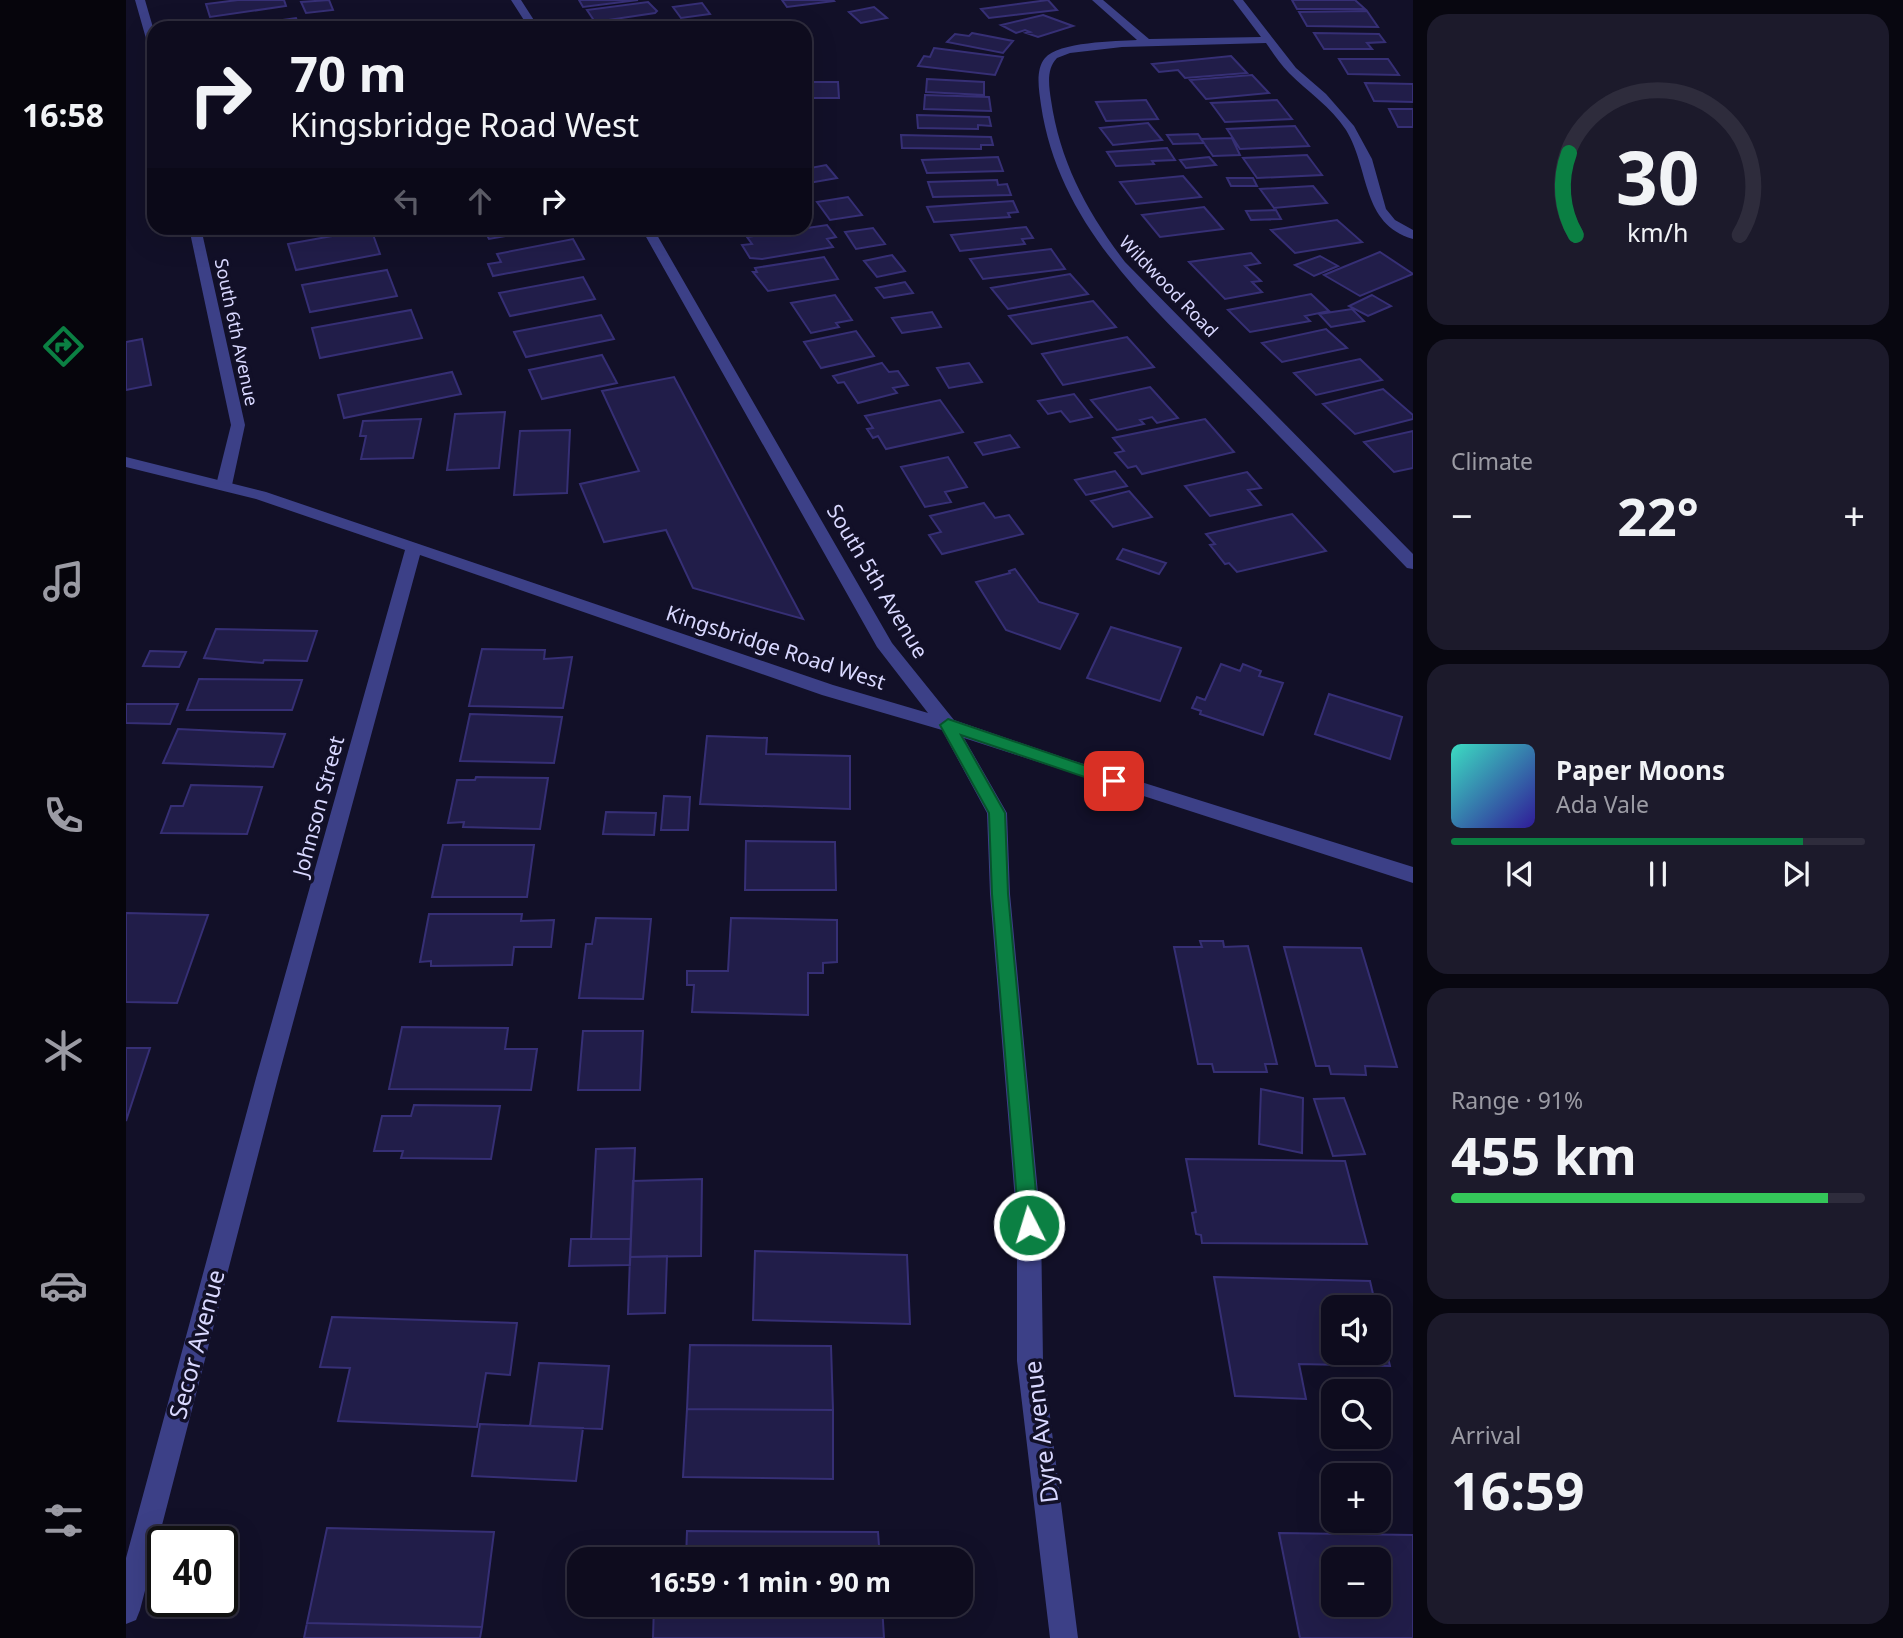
<!DOCTYPE html>
<html lang="en">
<head>
<meta charset="utf-8">
<style>
	body { margin:0; font-family:"Noto Sans",sans-serif; background:#1c1a2b; color:#f1f3f6; height:100vh; display:flex; flex-direction:column; font-size:26px; white-space:nowrap }
	* { box-sizing:border-box; margin:0 }
	p { font-size:23px; color:#9b9ba4 }
	.icon { flex:none; width:38px; height:38px; fill:none; stroke:currentColor; stroke-width:2; stroke-linecap:round; stroke-linejoin:round }
	.map { position:relative; flex:1; overflow:hidden }
	.details { display:flex; flex-direction:column; gap:14px; padding:14px; background:#080710; width:490px }
	.details>* { flex:none }
	.guide { position:absolute; left:21px; top:21px; width:665px; height:214px; border-radius:21px; box-shadow:0 7px 28px #0002,0 0 0 2px #2e2c3c; background:#0e0c1e; color:#f1f3f6; overflow:hidden }
	.controls { position:absolute; left:1195px; top:1295px; display:grid; gap:14px }
	.controls a { display:grid; place-items:center; width:70px; height:70px; border-radius:14px; background:#0e0c1e; box-shadow:0 7px 28px #0002,0 0 0 2px #2e2c3c; font-size:35px }
	.speed { position:absolute; left:21px; top:1526px; display:flex; gap:14px; font-size:35px; font-weight:700; text-align:center }
	.speed>* { display:grid; place-content:center; width:91px; height:91px; border-radius:50%; background:#0e0c1e; box-shadow:0 7px 28px #0002,0 0 0 2px #2e2c3c; line-height:1 }
	.speed .limit { border:4px solid #111; border-radius:10px; background:#fff; color:#111 }
	.pin { position:absolute; display:grid; place-items:center; width:60px; height:60px; color:#fff; margin:-30px; border-radius:14px; box-shadow:0 4px 10px #0006 }
	.me { position:absolute; width:77px; margin:-38px; rotate:355deg; stroke-linejoin:round; filter:drop-shadow(0 0 5px #0008) }
	.turn { display:flex; align-items:center; gap:24px; height:147px; padding:0 28px; font-size:32px }
	.turn .icon { width:91px; height:91px; stroke-width:2.5 }
	.turn b { display:block; font-size:49px; line-height:60px }
	.lanes { display:flex; align-items:center; height:66px; padding:0 28px; background:#0003; justify-content:center; gap:35px; direction:ltr }
	.lanes .off { opacity:.35 }
	.big { font-size:52px; font-weight:700; line-height:1.1 }
	.details .card { flex:1; display:flex; flex-direction:column; justify-content:center; gap:10px; min-width:0; padding:0 24px; border-radius:21px; background:#1c1a2b }
	.details .dial { align-items:center; gap:0 }
	.dial svg { height:182px; overflow:visible; fill:none; stroke:#2e2c3c; stroke-width:7; stroke-linecap:round; text-anchor:middle }
	.dial text { fill:#f1f3f6; stroke:none }
	.song { display:flex; align-items:center; gap:21px }
	.cover { width:84px; height:84px; border-radius:10px; background:linear-gradient(135deg,hsl(170 70% 55%),hsl(250 70% 35%)) }
	.played { height:7px; border-radius:4px; background:linear-gradient(90deg,#0b8043 85%,#2e2c3c 85%) }
	.keys { display:flex; justify-content:space-around; direction:ltr }
	.heat { display:flex; justify-content:space-between; align-items:center; font-size:38px; direction:ltr }
	.charge { height:10px; border-radius:5px; background:linear-gradient(90deg,#34c759 91%,#2e2c3c 0) }
	.trip { position:absolute; left:441px; top:1547px; width:406px; height:70px; border-radius:21px; background:#0e0c1e; box-shadow:0 7px 28px #0002,0 0 0 2px #2e2c3c; font-weight:700; line-height:70px; text-align:center }
	main { display:flex; flex:1; min-height:0 }
	.tab-bar { display:flex; flex-direction:column; width:126px; justify-content:space-around; align-items:center; background:#06050c; color:#9b9ba4 }
	.tab-bar .icon { width:49px; height:49px }
	.tab-bar .current { color:#0b8043 }
	.tab-bar b { font-size:32px; color:#f1f3f6 }
	.map>svg:first-child { display:block }
	.building { fill:#211d49; stroke:#362f75; stroke-width:2; fill-rule:evenodd }
	.lines { fill:none; stroke-linecap:round; stroke-linejoin:round }
	.minor { fill:#3c4087; fill-rule:evenodd }
	.tertiary { fill:#3c4087; fill-rule:evenodd }
	.route { fill:#0b8043; stroke:#07532c; stroke-width:2 }
	.labels { text-anchor:middle; dominant-baseline:central; stroke-width:7; stroke-linejoin:round; paint-order:stroke }
	.far-street-label { font-size:18px; fill:#d9d8ff; stroke:#121028 }
	.street-label { font-size:21px; fill:#d9d8ff; stroke:#121028 }
	.near-street-label { font-size:24px; fill:#d9d8ff; stroke:#121028 }
</style>
</head>
<body>
<main>
<nav class="tab-bar">
<b>16:58</b>
<svg class="icon current" aria-label="directions" viewBox="0 0 24 24"><path d="M12 3l9 9-9 9-9-9zM9 14v-3h6M13 9l2 2-2 2"/></svg>
<svg class="icon" aria-label="music" viewBox="0 0 24 24"><path d="M9 18V5l10-2v13"/><circle cx="6" cy="18" r="3"/><circle cx="16" cy="16" r="3"/></svg>
<svg class="icon" aria-label="phone" viewBox="0 0 24 24"><path d="M5 4h4l2 5-3 2q2 4 5 5l2-3 5 2v4C11 20 4 13 5 4z"/></svg>
<svg class="icon" aria-label="climate" viewBox="0 0 24 24"><path d="M12 3v18M4 7l16 10M4 17L20 7"/></svg>
<svg class="icon" aria-label="car" viewBox="0 0 24 24"><path d="M5 17H2v-5l4-1 3-4h7l3 4 3 1v5h-3M9 17h6M6 11h13"/><circle cx="7" cy="17" r="2"/><circle cx="17" cy="17" r="2"/></svg>
<svg class="icon" aria-label="filters" viewBox="0 0 24 24"><path d="M4 7h16M4 17h16"/><circle cx="9" cy="7" r="2"/><circle cx="15" cy="17" r="2"/></svg>
</nav>
<div class="map">
<svg width="1287" height="1638" viewBox="0 0 1287 1638">
	<rect width="100%" height="100%" fill="#121028"/>
	<!-- building -->
	<path class="building" d="M 112,0 L 158,0 L 160,6 L 84,17 L 80,4 Z
		M 203,0 L 207,10 L 180,13 L 175,2 Z
		M 453,0 L 512,0 L 457,7 Z
		M 656,0 L 707,0 L 708,1 L 661,7 Z
		M 922,0 L 931,10 L 863,18 L 855,9 Z
		M 1166,0 L 1229,0 L 1239,9 L 1171,9 Z
		M 522,2 L 531,11 L 529,13 L 469,22 L 461,10 Z
		M 576,3 L 584,14 L 555,18 L 547,7 Z
		M 748,7 L 761,18 L 735,23 L 723,12 Z
		M 1241,11 L 1252,27 L 1181,26 L 1173,12 Z
		M 917,15 L 947,26 L 912,37 L 900,33 L 904,32 L 899,30 L 890,33 L 875,25 Z
		M 170,18 L 174,28 L 100,28 Z
		M 588,20 L 594,28 L 564,28 L 561,23 Z
		M 537,22 L 541,28 L 493,28 Z
		M 846,33 L 887,41 L 877,53 L 821,42 L 829,34 L 843,36 Z
		M 1188,33 L 1253,34 L 1259,42 L 1241,43 L 1246,49 L 1198,49 Z
		M 808,48 L 877,57 L 869,75 L 792,66 L 798,56 L 804,57 Z
		M 1105,56 L 1121,73 L 1059,78 L 1052,70 L 1033,72 L 1026,64 Z
		M 1213,59 L 1262,59 L 1273,75 L 1222,74 Z
		M 1126,75 L 1143,93 L 1080,99 L 1064,80 Z
		M 801,79 L 858,82 L 858,95 L 800,92 Z
		M 680,82 L 712,82 L 713,98 L 680,98 Z
		M 1239,83 L 1287,84 L 1287,102 L 1248,101 Z
		M 799,95 L 863,97 L 865,111 L 798,109 Z
		M 1020,100 L 1032,119 L 980,121 L 970,102 Z
		M 1151,100 L 1166,119 L 1099,122 L 1085,103 Z
		M 1263,109 L 1287,109 L 1287,127 L 1272,127 Z
		M 791,115 L 863,117 L 865,126 L 852,125 L 852,129 L 792,128 Z
		M 1022,123 L 1036,140 L 987,145 L 974,128 Z
		M 1169,126 L 1183,146 L 1114,149 L 1101,129 Z
		M 1072,134 L 1078,143 L 1047,144 L 1041,135 Z
		M 775,135 L 865,137 L 867,145 L 855,145 L 855,149 L 776,148 Z
		M 1106,138 L 1114,155 L 1087,156 L 1075,139 Z
		M 1041,148 L 1049,160 L 1026,161 L 1028,164 L 990,166 L 981,152 Z
		M 1181,155 L 1196,175 L 1131,178 L 1117,158 Z
		M 872,157 L 877,171 L 801,173 L 796,160 Z
		M 1083,157 L 1090,165 L 1060,168 L 1054,160 Z
		M 700,165 L 711,178 L 683,183 L 679,178 L 679,169 Z
		M 1057,176 L 1075,197 L 1010,204 L 994,182 Z
		M 1101,178 L 1127,178 L 1131,186 L 1105,186 Z
		M 871,180 L 872,185 L 881,184 L 885,195 L 807,197 L 802,182 Z
		M 1187,186 L 1201,203 L 1148,208 L 1134,189 Z
		M 722,197 L 736,215 L 704,220 L 691,202 Z
		M 887,201 L 892,212 L 882,213 L 884,217 L 808,222 L 801,207 Z
		M 1078,207 L 1097,229 L 1034,237 L 1016,215 Z
		M 1150,210 L 1155,219 L 1125,220 L 1120,211 Z
		M 1211,220 L 1236,242 L 1169,253 L 1145,230 Z
		M 701,225 L 710,237 L 701,239 L 707,247 L 636,259 L 624,258 L 616,245 L 626,244 L 621,237 Z
		M 900,227 L 907,238 L 896,239 L 899,244 L 834,251 L 825,235 Z
		M 357,228 L 424,228 L 363,239 Z
		M 747,228 L 759,244 L 730,249 L 719,232 Z
		M 245,229 L 254,254 L 170,270 L 162,244 Z
		M 447,239 L 458,259 L 367,276 L 362,264 L 375,262 L 371,254 Z
		M 925,249 L 939,269 L 857,279 L 844,259 Z
		M 1254,252 L 1287,274 L 1234,296 L 1198,275 Z
		M 1125,253 L 1134,263 L 1119,266 L 1135,281 L 1126,282 L 1136,292 L 1099,299 L 1063,262 Z
		M 766,255 L 779,271 L 751,277 L 738,261 Z
		M 1194,256 L 1212,266 L 1188,276 L 1169,265 Z
		M 698,257 L 712,279 L 642,291 L 627,272 L 631,272 L 629,268 Z
		M 261,270 L 271,296 L 184,312 L 176,285 Z
		M 944,274 L 962,294 L 882,309 L 865,288 Z
		M 457,277 L 469,299 L 384,316 L 373,293 Z
		M 779,282 L 787,293 L 758,298 L 750,288 Z
		M 1185,294 L 1203,311 L 1179,316 L 1184,321 L 1124,332 L 1102,310 Z
		M 709,295 L 726,320 L 710,323 L 713,327 L 685,333 L 665,303 Z
		M 1246,295 L 1265,306 L 1242,316 L 1223,306 Z
		M 967,301 L 990,327 L 906,344 L 883,316 Z
		M 1226,309 L 1238,321 L 1205,327 L 1193,314 Z
		M 285,310 L 296,338 L 194,358 L 186,328 Z
		M 806,312 L 815,327 L 776,333 L 766,318 Z
		M 475,315 L 488,339 L 400,357 L 388,332 Z
		M 1200,329 L 1221,348 L 1156,362 L 1136,343 Z
		M 730,331 L 748,356 L 695,368 L 678,342 Z
		M 1001,337 L 1028,367 L 937,385 L 916,354 Z
		M 16,339 L 25,385 L 0,390 L 0,342 Z
		M 476,355 L 491,383 L 416,399 L 403,370 Z
		M 1234,359 L 1256,380 L 1190,395 L 1168,373 Z
		M 756,363 L 763,372 L 772,371 L 782,385 L 767,388 L 771,393 L 732,403 L 718,382 L 712,383 L 707,376 Z
		M 843,363 L 856,382 L 823,388 L 811,368 Z
		M 326,372 L 335,394 L 218,418 L 212,395 Z
		M 548,377 L 677,619 L 567,588 L 540,530 L 478,542 L 454,484 L 513,471 L 476,391 Z
		M 1024,387 L 1052,418 L 1031,423 L 1026,417 L 1014,420 L 1018,424 L 991,430 L 965,400 Z
		M 1257,389 L 1287,415 L 1287,419 L 1229,434 L 1197,404 Z
		M 948,394 L 966,417 L 944,422 L 935,411 L 922,414 L 912,401 Z
		M 814,400 L 837,432 L 760,449 L 752,436 L 747,438 L 741,429 L 747,428 L 739,416 Z
		M 379,412 L 373,468 L 321,470 L 329,414 Z
		M 295,419 L 287,458 L 235,459 L 240,436 L 234,436 L 237,421 Z
		M 1079,419 L 1108,452 L 1016,474 L 1010,466 L 1002,468 L 989,453 L 998,451 L 987,438 Z
		M 444,430 L 441,493 L 388,495 L 394,431 Z
		M 1287,431 L 1287,468 L 1268,472 L 1238,442 Z
		M 884,435 L 893,447 L 857,455 L 849,443 Z
		M 822,457 L 841,487 L 819,492 L 825,502 L 799,507 L 775,467 Z
		M 989,471 L 1001,486 L 960,495 L 949,480 Z
		M 1121,472 L 1135,488 L 1122,490 L 1135,505 L 1084,516 L 1059,486 Z
		M 1003,491 L 1026,517 L 987,527 L 965,501 Z
		M 858,503 L 869,518 L 883,515 L 897,534 L 816,554 L 803,535 L 815,532 L 804,516 Z
		M 1166,514 L 1200,551 L 1111,572 L 1103,563 L 1099,564 L 1084,545 L 1089,544 L 1080,534 Z
		M 997,549 L 1040,563 L 1033,574 L 991,559 Z
		M 889,569 L 913,602 L 952,614 L 934,649 L 880,630 L 850,582 L 884,573 L 883,571 Z
		M 985,627 L 1055,648 L 1034,701 L 961,678 Z
		M 90,629 L 191,631 L 181,661 L 138,660 L 137,663 L 78,658 Z
		M 356,649 L 419,650 L 418,659 L 446,657 L 437,708 L 343,706 Z
		M 24,651 L 60,652 L 53,667 L 17,666 Z
		M 1095,664 L 1114,671 L 1117,664 L 1135,671 L 1133,676 L 1157,683 L 1137,735 L 1074,714 L 1075,711 L 1066,708 L 1071,697 L 1079,700 Z
		M 73,679 L 176,680 L 166,710 L 61,710 Z
		M 1203,694 L 1276,717 L 1264,759 L 1189,734 Z
		M 0,704 L 52,704 L 44,724 L 0,723 Z
		M 344,714 L 436,717 L 428,763 L 334,761 Z
		M 52,729 L 159,734 L 147,767 L 37,763 Z
		M 581,736 L 641,738 L 640,754 L 724,756 L 724,809 L 574,804 Z
		M 350,777 L 422,778 L 414,829 L 337,827 L 338,822 L 322,823 L 331,780 L 349,780 Z
		M 65,785 L 136,787 L 121,834 L 35,833 L 45,806 L 57,806 Z
		M 538,796 L 564,797 L 562,830 L 535,830 Z
		M 480,812 L 530,813 L 528,835 L 477,834 Z
		M 620,841 L 709,842 L 710,890 L 619,890 Z
		M 317,845 L 408,845 L 401,897 L 306,897 Z
		M 0,913 L 82,915 L 51,1003 L 0,1002 Z
		M 303,914 L 396,914 L 395,921 L 428,920 L 425,947 L 388,947 L 386,965 L 305,966 L 305,961 L 294,962 Z
		M 470,918 L 525,919 L 517,999 L 453,998 L 460,944 L 466,944 Z
		M 605,918 L 711,920 L 711,962 L 697,963 L 697,973 L 682,973 L 682,1015 L 566,1012 L 568,985 L 561,985 L 561,971 L 602,971 Z
		M 1074,941 L 1097,941 L 1098,947 L 1122,946 L 1151,1064 L 1139,1064 L 1141,1072 L 1088,1072 L 1086,1064 L 1072,1064 L 1048,947 L 1076,947 Z
		M 1158,947 L 1235,948 L 1271,1067 L 1239,1066 L 1240,1075 L 1205,1074 L 1203,1066 L 1190,1066 Z
		M 276,1027 L 382,1028 L 379,1049 L 411,1049 L 405,1090 L 263,1089 Z
		M 457,1031 L 517,1031 L 514,1090 L 452,1090 Z
		M 0,1048 L 24,1048 L 0,1121 Z
		M 1135,1089 L 1177,1098 L 1176,1153 L 1133,1144 Z
		M 1218,1098 L 1239,1154 L 1207,1156 L 1188,1099 Z
		M 288,1105 L 374,1106 L 365,1159 L 275,1158 L 277,1151 L 248,1151 L 256,1116 L 285,1116 Z
		M 509,1148 L 505,1239 L 465,1239 L 470,1149 Z
		M 1060,1159 L 1219,1161 L 1241,1244 L 1076,1243 L 1075,1235 L 1070,1234 L 1066,1213 L 1070,1212 Z
		M 576,1179 L 575,1256 L 504,1257 L 507,1181 Z
		M 445,1239 L 505,1239 L 504,1265 L 443,1266 Z
		M 629,1251 L 781,1255 L 784,1324 L 627,1320 Z
		M 541,1256 L 539,1313 L 502,1314 L 504,1257 Z
		M 1088,1277 L 1244,1281 L 1250,1307 L 1208,1307 L 1208,1353 L 1253,1353 L 1253,1320 L 1264,1366 L 1173,1364 L 1180,1399 L 1109,1396 Z
		M 206,1317 L 391,1323 L 384,1375 L 360,1373 L 351,1427 L 212,1421 L 224,1368 L 194,1367 Z
		M 564,1345 L 705,1346 L 707,1410 L 561,1409 Z
		M 413,1363 L 483,1366 L 476,1429 L 404,1426 Z
		M 561,1409 L 707,1410 L 707,1479 L 557,1477 Z
		M 354,1424 L 457,1428 L 450,1481 L 346,1476 Z
		M 201,1528 L 368,1532 L 356,1627 L 181,1623 Z
		M 561,1531 L 752,1532 L 754,1559 L 560,1559 Z
		M 1153,1533 L 1287,1535 L 1287,1638 L 1174,1638 ZM 1208,1559 L 1253,1559 L 1253,1605 L 1208,1605 Z
		M 528,1605 L 756,1605 L 758,1638 L 527,1638 Z
		M 181,1623 L 356,1627 L 354,1638 L 178,1638 Z"/>
	<g class="lines">
		<!-- minor -->
		<path class="minor" d="M 9,0 L 19,0 L 28,31 L 28,52 L 23,49 Z
			M 966,0 L 977,0 L 1023,39 L 1135,37 L 1107,0 L 1117,0 L 1170,68 L 1200,94 L 1228,126 L 1246,159 L 1260,209 L 1269,220 L 1287,230 L 1287,239 C 1235,224 1244,169 1220,130 C 1205,107 1182,92 1163,73 C 1154,64 1147,53 1140,43 L 996,47 L 944,53 L 931,58 C 920,69 923,86 925,100 C 934,162 961,212 999,262 L 1287,554 L 1287,569 L 1281,568 C 1223,508 1165,448 1107,389 C 1025,305 933,227 915,105 C 913,90 909,70 919,58 C 932,42 990,41 1011,40 Z
			M 63,228 L 75,228 L 119,425 L 106,485 L 98,490 L 90,485 L 105,425 Z"/>
		<!-- tertiary -->
		<path class="tertiary" d="M 385,0 L 395,0 L 413,28 L 403,28 Z
			M 515,228 L 527,228 L 766,643 L 828,720 L 945,760 L 1287,867 L 1287,883 L 838,738 L 881,813 L 884,894 L 915,1225 L 917,1361 L 952,1638 L 924,1638 L 891,1361 L 891,1225 L 864,894 L 861,813 L 816,730 L 696,695 L 294,555 L 152,1078 L 14,1610 L 10,1620 L 0,1624 L 0,1558 L 130,1078 L 279,550 L 130,499 L 0,467 L 0,457 L 140,492 L 707,685 L 802,713 L 751,647 Z"/>
	</g>
	<!-- route -->
	<path class="route" d="M 822,719 L 993,777 L 996,781 L 988,787 L 835,735 L 879,813 L 882,894 L 913,1225 L 910,1232 L 903,1235 L 896,1232 L 893,1225 L 866,894 L 863,813 L 814,725 Z"/>
	<g class="labels">
		<!-- far-street labels -->
		<g class="far-street-label">
			<text transform="translate(1043 286) rotate(46)">Wildwood Road</text>
			<text transform="translate(111 332) rotate(78)">South 6th Avenue</text>
		</g>
		<!-- street labels -->
		<g class="street-label">
			<text transform="translate(752 581) rotate(59)">South 5th Avenue</text>
			<text transform="translate(650 647) rotate(18)">Kingsbridge Road West</text>
			<text transform="translate(192 806) rotate(-75)">Johnson Street</text>
		</g>
		<!-- near-street labels -->
		<g class="near-street-label">
			<text transform="translate(70 1344) rotate(-75)">Secor Avenue</text>
			<text transform="translate(914 1432) rotate(-97)">Dyre Avenue</text>
		</g>
	</g>
</svg>
<div class="controls">
<a><svg class="icon" aria-label="sound" viewBox="0 0 24 24"><path d="M4 9h4l5-4v14l-5-4H4zM17 9q2 3 0 6"/></svg></a>
<a><svg class="icon" aria-label="search" viewBox="0 0 24 24"><circle cx="10" cy="10" r="6"/><path d="M15 15l6 6"/></svg></a>
<a>+</a>
<a>−</a>
</div>
<div class="speed"><div class="limit">40</div></div>
<div class="pin" style="left:988px;top:781px;background:#d93025"><svg class="icon" aria-label="arrive" viewBox="0 0 24 24"><path d="M6 21V4h12l-3 4 3 4H6"/></svg></div>
<svg class="me" style="left:903px;top:1225px" viewBox="-20 -20 40 40"><circle r="17" fill="#0b8043" stroke="#fff" stroke-width="3"/><path d="M0-11L8 9 0 5-8 9z" fill="#fff"/></svg>
<div class="trip">16:59 · 1 min · 90 m</div>
<div class="guide">
<div class="turn"><svg class="icon" aria-label="right" viewBox="0 0 24 24"><path d="M7 20v-9h11M14 6l5 5-5 5"/></svg><div><b>70 m</b>Kingsbridge Road West</div></div>
<div class="lanes"><svg class="icon off" aria-label="left" viewBox="0 0 24 24"><path d="M17 20v-9H6M10 6l-5 5 5 5"/></svg><svg class="icon off" aria-label="ahead" viewBox="0 0 24 24"><path d="M12 20V5M6 11l6-6 6 6"/></svg><svg class="icon" aria-label="right" viewBox="0 0 24 24"><path d="M7 20v-9h11M14 6l5 5-5 5"/></svg></div>
</div>
</div>
<section class="details">
<div class="card dial"><svg viewBox="0 0 100 80">
<path d="M14 69A42 42 0 1 1 86 69"/>
<path d="M14 69A42 42 0 0 1 11 33" stroke="#0b8043"/>
<text x="50" y="56" font-size="32" font-weight="700">30</text>
<text x="50" y="72" font-size="11">km/h</text>
</svg></div>
<div class="card"><p>Climate</p>
<div class="heat"><a>−</a><b class="big">22°</b><a>+</a></div>
</div>
<div class="card">
<div class="song"><i class="cover"></i><div><b>Paper Moons</b><p>Ada Vale</p></div></div>
<div class="played"></div>
<div class="keys"><svg class="icon" aria-label="previous" viewBox="0 0 24 24"><path d="M18 5L8 12l10 7zM5 5v14"/></svg><svg class="icon" aria-label="pause" viewBox="0 0 24 24"><path d="M8 5v14M16 5v14"/></svg><svg class="icon" aria-label="next" viewBox="0 0 24 24"><path d="M6 5l10 7-10 7zM19 5v14"/></svg></div>
</div>
<div class="card"><p>Range · 91%</p><b class="big">455 km</b><div class="charge"></div></div>
<div class="card"><p>Arrival</p><b class="big">16:59</b></div>
</section>
</main>
</body>
</html>
